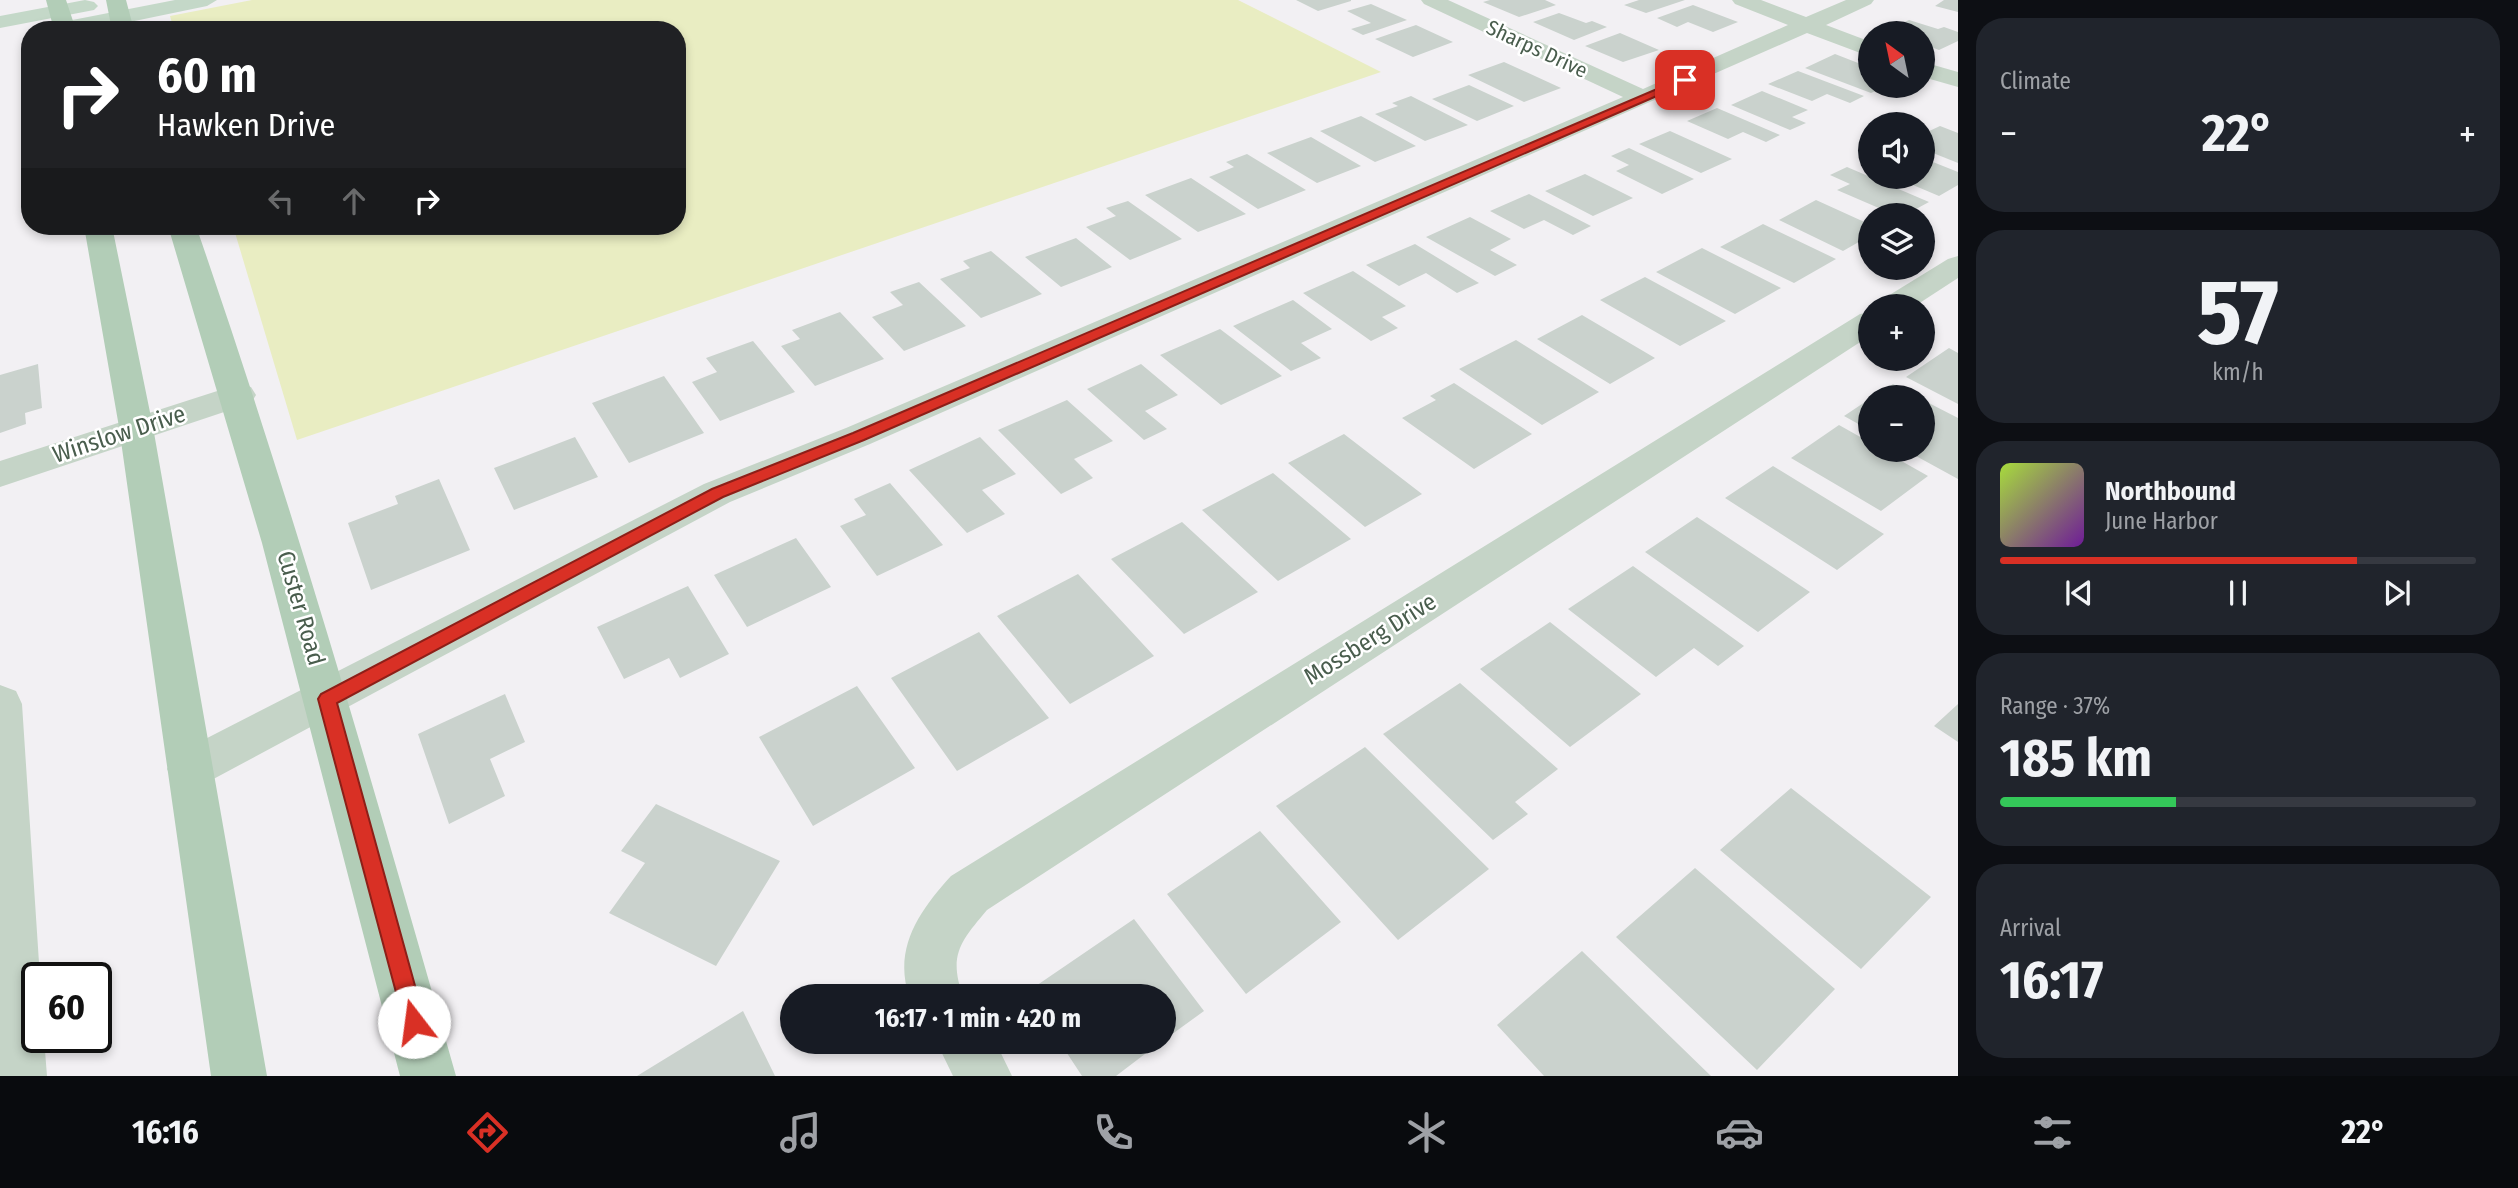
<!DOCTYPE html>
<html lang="en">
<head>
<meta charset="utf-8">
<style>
	body { margin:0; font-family:"Fira Sans Condensed",sans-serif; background:#20242c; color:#f1f3f6; height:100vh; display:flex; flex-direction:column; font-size:26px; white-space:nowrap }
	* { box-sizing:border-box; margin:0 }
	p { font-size:23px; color:#9ea1a6 }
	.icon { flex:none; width:38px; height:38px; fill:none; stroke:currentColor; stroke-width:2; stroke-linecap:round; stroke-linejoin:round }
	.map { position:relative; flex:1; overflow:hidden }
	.drawer { display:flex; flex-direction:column; gap:18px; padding:18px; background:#0d0f14; width:560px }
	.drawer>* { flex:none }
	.hud { position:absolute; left:21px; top:21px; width:665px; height:214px; border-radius:28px; box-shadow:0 4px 10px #0003; background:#202124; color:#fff; overflow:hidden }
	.needle { width:46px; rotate:327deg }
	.fabs { position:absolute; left:1858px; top:21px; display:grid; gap:14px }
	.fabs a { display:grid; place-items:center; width:77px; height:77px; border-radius:50%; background:#171b24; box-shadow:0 4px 10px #0003; font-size:35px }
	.speed { position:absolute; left:21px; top:962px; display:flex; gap:14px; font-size:35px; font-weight:700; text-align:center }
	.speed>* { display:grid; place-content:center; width:91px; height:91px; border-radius:50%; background:#171b24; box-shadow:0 4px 10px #0003; line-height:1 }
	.speed .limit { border:4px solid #111; border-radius:10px; background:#fff; color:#111 }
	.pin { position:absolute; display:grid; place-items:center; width:60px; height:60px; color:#fff; margin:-30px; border-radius:14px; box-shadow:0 4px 10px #0006 }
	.me { position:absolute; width:77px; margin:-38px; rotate:345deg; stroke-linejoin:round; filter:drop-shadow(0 0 5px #0008) }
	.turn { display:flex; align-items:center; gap:24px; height:147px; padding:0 21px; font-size:32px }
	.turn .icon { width:91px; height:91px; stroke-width:2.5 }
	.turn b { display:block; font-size:49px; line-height:60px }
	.lanes { display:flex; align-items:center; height:66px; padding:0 21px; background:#0003; justify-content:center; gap:35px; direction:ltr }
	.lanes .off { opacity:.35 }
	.big { font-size:52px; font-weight:700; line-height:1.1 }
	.drawer .card { flex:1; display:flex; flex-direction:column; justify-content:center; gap:10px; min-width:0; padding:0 24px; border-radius:28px; background:#20242c }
	.drawer .dial { align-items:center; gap:0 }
	.dial b { font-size:91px; line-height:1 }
	.song { display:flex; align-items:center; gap:21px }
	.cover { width:84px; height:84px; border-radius:10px; background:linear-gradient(135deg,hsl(80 70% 55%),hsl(280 70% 35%)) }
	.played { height:7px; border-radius:4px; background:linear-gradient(90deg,#d93025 75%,#363941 75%) }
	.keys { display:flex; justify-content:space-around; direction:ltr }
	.heat { display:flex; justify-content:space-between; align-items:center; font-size:38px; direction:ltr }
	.charge { height:10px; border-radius:5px; background:linear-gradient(90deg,#34c759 37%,#363941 0) }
	.trip { position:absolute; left:780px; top:984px; width:396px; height:70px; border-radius:35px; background:#171b24; box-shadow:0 4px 10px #0003; font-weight:700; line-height:70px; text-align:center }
	.tab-bar { display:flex; height:112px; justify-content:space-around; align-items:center; background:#090b0e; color:#9ea1a6 }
	.tab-bar .icon { width:49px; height:49px }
	.tab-bar .active { color:#d93025 }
	.tab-bar b { font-size:32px; color:#f1f3f6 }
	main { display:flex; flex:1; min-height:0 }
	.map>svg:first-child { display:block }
	.green { fill:#e9edc2 }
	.building { fill:#cad2cd }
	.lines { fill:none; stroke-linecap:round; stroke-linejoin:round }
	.minor { fill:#c5d4c7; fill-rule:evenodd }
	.secondary { fill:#c4d8c8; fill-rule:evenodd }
	.primary { fill:#b2cdb7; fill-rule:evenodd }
	.route { fill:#d93025; stroke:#8d1f18; stroke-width:2 }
	.labels { text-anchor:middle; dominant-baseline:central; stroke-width:5; stroke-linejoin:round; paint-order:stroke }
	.far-street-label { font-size:21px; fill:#495d4d; stroke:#fff }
	.street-label { font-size:24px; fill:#495d4d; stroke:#fff }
</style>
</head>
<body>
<main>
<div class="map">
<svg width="1958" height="1076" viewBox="0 0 1958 1076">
	<rect width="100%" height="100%" fill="#f2f0f3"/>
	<!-- green -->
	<path class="green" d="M 252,0 L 1238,0 L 1381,72 L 297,440 L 233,226 L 677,226 L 677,30 L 174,30 L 170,16 Z"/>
	<!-- building -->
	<path class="building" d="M 1296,0 L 1351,0 L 1351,1 L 1318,11 Z
		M 1490,0 L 1545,0 L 1556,5 L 1519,17 L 1483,2 Z
		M 1639,0 L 1685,0 L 1646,13 L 1624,5 Z
		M 1944,0 L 1958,0 L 1958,12 L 1935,6 Z
		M 1371,4 L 1407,20 L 1363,35 L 1351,29 L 1371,23 L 1347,11 Z
		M 1693,5 L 1738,22 L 1713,32 L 1688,22 L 1677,27 L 1657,18 Z
		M 1559,13 L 1586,23 L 1592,21 L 1607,27 L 1574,40 L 1533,22 Z
		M 1909,20 L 1938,29 L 1944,27 L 1958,32 L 1958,41 L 1939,50 L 1923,44 L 1923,33 L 1885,31 Z
		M 1416,25 L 1453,42 L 1413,57 L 1375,39 Z
		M 1620,33 L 1659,50 L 1623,62 L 1585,46 Z
		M 1835,54 L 1871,68 L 1871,86 L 1887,86 L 1871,93 L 1805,68 Z
		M 1504,62 L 1561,88 L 1524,102 L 1468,75 Z
		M 1798,71 L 1864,96 L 1850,103 L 1827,94 L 1812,101 L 1768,84 Z
		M 1469,85 L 1514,106 L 1477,121 L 1432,99 Z
		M 1762,91 L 1808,110 L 1792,117 L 1806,123 L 1790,130 L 1731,105 Z
		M 1411,96 L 1468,125 L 1425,141 L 1375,114 L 1398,106 L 1392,103 Z
		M 1717,108 L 1780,135 L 1766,142 L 1743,132 L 1728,139 L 1687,121 Z
		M 1361,116 L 1416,146 L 1375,162 L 1320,131 Z
		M 1940,126 L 1958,133 L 1958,163 L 1923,149 L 1923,134 Z
		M 1670,131 L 1732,159 L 1701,173 L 1639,144 Z
		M 1311,137 L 1361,166 L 1317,183 L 1267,153 Z
		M 1629,148 L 1694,179 L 1662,194 L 1616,171 L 1629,165 L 1611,156 Z
		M 1247,154 L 1306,190 L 1258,209 L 1209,177 L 1234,167 L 1226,162 Z
		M 1923,158 L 1958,172 L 1958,185 L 1939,196 L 1894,177 L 1923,177 Z
		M 1847,167 L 1929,202 L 1905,215 L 1895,215 L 1837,190 L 1850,184 L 1830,175 Z
		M 1585,174 L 1633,198 L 1593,216 L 1545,191 Z
		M 1191,178 L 1246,214 L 1198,232 L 1145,195 Z
		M 1529,194 L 1591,226 L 1573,235 L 1544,220 L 1524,229 L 1490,211 Z
		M 1816,200 L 1871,225 L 1871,235 L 1843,251 L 1779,220 Z
		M 1128,201 L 1182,239 L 1130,260 L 1086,227 L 1116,216 L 1106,208 Z
		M 1470,217 L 1511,239 L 1490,250 L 1517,265 L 1495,276 L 1426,237 Z
		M 1763,224 L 1836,259 L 1794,283 L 1720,247 Z
		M 1076,238 L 1112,267 L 1061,287 L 1025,257 Z
		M 1415,244 L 1479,283 L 1457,293 L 1426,273 L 1399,286 L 1366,265 Z
		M 1702,248 L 1781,288 L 1735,314 L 1656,272 Z
		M 991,251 L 1042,294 L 981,318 L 940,279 L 970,268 L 963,261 Z
		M 1353,271 L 1406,306 L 1382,317 L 1398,328 L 1371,341 L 1303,293 Z
		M 1645,277 L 1726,321 L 1680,346 L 1600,300 Z
		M 919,282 L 966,326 L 904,351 L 872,317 L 903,305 L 890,292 Z
		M 1293,300 L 1332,329 L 1301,343 L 1321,358 L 1291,371 L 1233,326 Z
		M 840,312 L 884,359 L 815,386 L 781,346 L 800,339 L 792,330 Z
		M 1582,315 L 1655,358 L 1610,384 L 1537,339 Z
		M 1220,329 L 1282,376 L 1221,405 L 1160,355 Z
		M 1516,340 L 1599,392 L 1542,425 L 1459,369 Z
		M 753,341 L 795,392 L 720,421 L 692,382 L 717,372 L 706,358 Z
		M 1949,348 L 1958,353 L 1958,404 L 1906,377 Z
		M 38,364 L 42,408 L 25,413 L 26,424 L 0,433 L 0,375 Z
		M 1141,364 L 1178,395 L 1145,411 L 1167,429 L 1144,440 L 1087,389 Z
		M 664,376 L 704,433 L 629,463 L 592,403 Z
		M 1454,383 L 1532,434 L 1474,469 L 1402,418 L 1436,400 L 1430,396 Z
		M 1893,384 L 1918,397 L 1872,397 Z
		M 1871,398 L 1871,431 L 1844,416 Z
		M 1067,400 L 1113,441 L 1074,459 L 1093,478 L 1061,494 L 998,430 Z
		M 1923,400 L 1958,418 L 1958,479 L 1905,450 L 1923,450 Z
		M 1839,425 L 1871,443 L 1871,450 L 1882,450 L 1928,476 L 1881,511 L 1791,458 Z
		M 1344,434 L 1422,494 L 1365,527 L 1288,463 Z
		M 575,437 L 598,477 L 514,510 L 494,468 Z
		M 980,437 L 1016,474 L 982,490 L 1005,514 L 967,533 L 909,470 Z
		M 1773,466 L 1884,534 L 1837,570 L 1725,498 Z
		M 1273,473 L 1351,539 L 1278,581 L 1202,510 Z
		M 439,479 L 470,550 L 371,590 L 348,523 L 398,504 L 395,496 Z
		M 890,483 L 943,545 L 877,576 L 840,526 L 866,515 L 854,499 Z
		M 1697,517 L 1810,592 L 1758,632 L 1645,552 Z
		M 1182,522 L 1258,592 L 1184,634 L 1111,559 Z
		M 796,538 L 831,587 L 747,627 L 714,575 Z
		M 1633,566 L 1744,646 L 1718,666 L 1694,648 L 1656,677 L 1568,609 Z
		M 1078,574 L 1154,656 L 1070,704 L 997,616 Z
		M 688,586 L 729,654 L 680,678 L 669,658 L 624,679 L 597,627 Z
		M 1550,622 L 1641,694 L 1570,747 L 1480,669 Z
		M 979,632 L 1049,718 L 957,771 L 891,678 Z
		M 1460,683 L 1558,769 L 1515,802 L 1528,814 L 1493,840 L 1383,734 Z
		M 857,686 L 915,768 L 813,826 L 759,737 Z
		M 505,694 L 525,742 L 490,759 L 505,796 L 449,824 L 418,734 Z
		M 1958,704 L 1958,742 L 1934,726 Z
		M 1365,747 L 1489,869 L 1398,940 L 1276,806 Z
		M 1791,788 L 1931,897 L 1861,969 L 1720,850 Z
		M 656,804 L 780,861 L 716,966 L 609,913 L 645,863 L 621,851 Z
		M 1260,831 L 1341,922 L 1246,994 L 1167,894 Z
		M 1695,868 L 1835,989 L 1757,1070 L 1616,937 Z
		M 1134,919 L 1204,1011 L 1164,1040 L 1164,996 L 1029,996 L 1027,992 Z
		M 1582,951 L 1711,1076 L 1544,1076 L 1497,1025 Z
		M 743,1011 L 775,1076 L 637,1076 Z
		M 1059,1041 L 1162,1041 L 1116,1076 L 1082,1076 Z"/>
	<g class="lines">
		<!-- minor -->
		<path class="minor" d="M 1421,0 L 1448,0 L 1643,89 L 1788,25 L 1735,4 L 1732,0 L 1761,0 L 1806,17 L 1846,0 L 1874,0 L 1871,4 L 1826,25 L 1871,42 L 1871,57 L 1807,33 L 870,444 L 730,502 L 206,783 L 190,789 L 174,783 L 167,769 L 174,755 L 704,484 L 846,428 L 1623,97 L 1424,4 Z
			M 1923,62 L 1958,72 L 1958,87 L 1923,77 Z
			M 1958,256 L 1958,278 L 1915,306 L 1879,306 L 1883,299 L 1948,259 Z
			M 1871,312 L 1871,335 L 987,910 C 961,941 948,955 963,996 L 909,996 C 893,948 920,910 951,876 L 1860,314 Z
			M 239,384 L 251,387 L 256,395 L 251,403 L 0,487 L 0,461 Z
			M 0,685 L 16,691 L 22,704 L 40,978 L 37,978 L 37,1038 L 44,1038 L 47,1076 L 0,1076 Z
			M 936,1041 L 995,1041 L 1012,1076 L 953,1076 Z"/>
		<!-- secondary -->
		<path class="secondary" d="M 85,0 L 94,2 L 98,6 L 94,10 L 0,28 L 0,16 Z
			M 175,0 L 217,0 L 207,6 L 91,30 L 46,30 L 57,23 Z"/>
		<!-- primary -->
		<path class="primary" d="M 46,0 L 66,0 L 76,30 L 54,30 Z
			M 106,0 L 126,0 L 134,30 L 112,30 Z
			M 84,226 L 112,226 L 153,427 L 267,1076 L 211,1076 L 119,427 Z
			M 168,226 L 196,226 C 293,506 375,791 456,1076 L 400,1076 L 262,543 Z"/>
	</g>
	<!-- route -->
	<path class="route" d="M 1685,77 L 1689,82 L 864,440 L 723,497 L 337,703 L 425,1022 L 421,1030 L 414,1033 L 406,1030 L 318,699 L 321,694 L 712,489 L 853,433 Z"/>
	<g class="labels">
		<!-- far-street labels -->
		<g class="far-street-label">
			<text transform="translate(1537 49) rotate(25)">Sharps Drive</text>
		</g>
		<!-- street labels -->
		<g class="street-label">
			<text transform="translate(119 434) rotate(-18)">Winslow Drive</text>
			<text transform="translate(301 608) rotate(74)">Custer Road</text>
			<text transform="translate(1370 639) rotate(-32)">Mossberg Drive</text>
		</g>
	</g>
</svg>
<div class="fabs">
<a><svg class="needle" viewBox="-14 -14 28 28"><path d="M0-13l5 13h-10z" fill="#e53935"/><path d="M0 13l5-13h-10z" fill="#9ea1a6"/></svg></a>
<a><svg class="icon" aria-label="sound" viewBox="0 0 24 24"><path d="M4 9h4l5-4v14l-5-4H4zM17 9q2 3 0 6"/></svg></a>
<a><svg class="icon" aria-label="layers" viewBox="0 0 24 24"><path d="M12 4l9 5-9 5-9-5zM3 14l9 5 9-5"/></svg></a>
<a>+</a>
<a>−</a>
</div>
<div class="speed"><div class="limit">60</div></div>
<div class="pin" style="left:1685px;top:80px;background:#d93025"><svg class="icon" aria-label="arrive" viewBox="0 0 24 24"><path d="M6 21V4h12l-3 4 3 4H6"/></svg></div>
<svg class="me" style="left:414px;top:1022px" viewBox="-20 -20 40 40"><circle r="19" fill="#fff"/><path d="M0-13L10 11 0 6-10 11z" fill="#d93025"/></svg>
<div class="trip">16:17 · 1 min · 420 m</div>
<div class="hud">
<div class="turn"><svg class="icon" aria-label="right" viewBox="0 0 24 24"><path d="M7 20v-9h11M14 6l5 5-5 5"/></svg><div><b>60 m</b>Hawken Drive</div></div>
<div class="lanes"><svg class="icon off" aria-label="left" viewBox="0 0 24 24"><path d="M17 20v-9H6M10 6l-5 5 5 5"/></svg><svg class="icon off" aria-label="ahead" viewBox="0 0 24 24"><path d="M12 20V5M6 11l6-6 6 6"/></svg><svg class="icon" aria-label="right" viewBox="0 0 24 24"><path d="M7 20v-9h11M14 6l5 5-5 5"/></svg></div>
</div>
</div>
<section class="drawer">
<div class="card"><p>Climate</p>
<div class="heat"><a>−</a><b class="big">22°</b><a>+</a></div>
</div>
<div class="card dial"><b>57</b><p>km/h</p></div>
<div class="card">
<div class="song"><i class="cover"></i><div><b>Northbound</b><p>June Harbor</p></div></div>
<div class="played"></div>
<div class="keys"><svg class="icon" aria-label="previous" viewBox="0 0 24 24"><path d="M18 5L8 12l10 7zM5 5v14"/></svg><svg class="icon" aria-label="pause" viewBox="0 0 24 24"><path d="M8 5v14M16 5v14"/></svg><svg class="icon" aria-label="next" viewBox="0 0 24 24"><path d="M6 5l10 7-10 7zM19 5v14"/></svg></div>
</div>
<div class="card"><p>Range · 37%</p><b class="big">185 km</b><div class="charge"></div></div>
<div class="card"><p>Arrival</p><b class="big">16:17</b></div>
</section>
</main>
<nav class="tab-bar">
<b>16:16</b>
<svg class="icon active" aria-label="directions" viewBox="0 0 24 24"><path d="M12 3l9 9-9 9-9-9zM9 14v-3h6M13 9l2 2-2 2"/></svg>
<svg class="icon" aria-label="music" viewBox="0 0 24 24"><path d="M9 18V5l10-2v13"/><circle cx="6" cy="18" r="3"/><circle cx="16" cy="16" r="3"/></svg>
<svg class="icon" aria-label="phone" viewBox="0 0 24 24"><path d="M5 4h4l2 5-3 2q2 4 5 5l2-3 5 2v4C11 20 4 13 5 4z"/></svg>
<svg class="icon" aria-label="climate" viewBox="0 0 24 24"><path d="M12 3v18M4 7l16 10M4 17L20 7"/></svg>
<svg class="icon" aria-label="car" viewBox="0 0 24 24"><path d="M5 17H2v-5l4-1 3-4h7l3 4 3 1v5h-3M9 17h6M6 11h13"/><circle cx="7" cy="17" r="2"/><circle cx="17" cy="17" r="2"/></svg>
<svg class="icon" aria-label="filters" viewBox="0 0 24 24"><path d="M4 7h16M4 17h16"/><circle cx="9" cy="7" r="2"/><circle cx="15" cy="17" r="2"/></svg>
<b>22°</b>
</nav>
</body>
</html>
